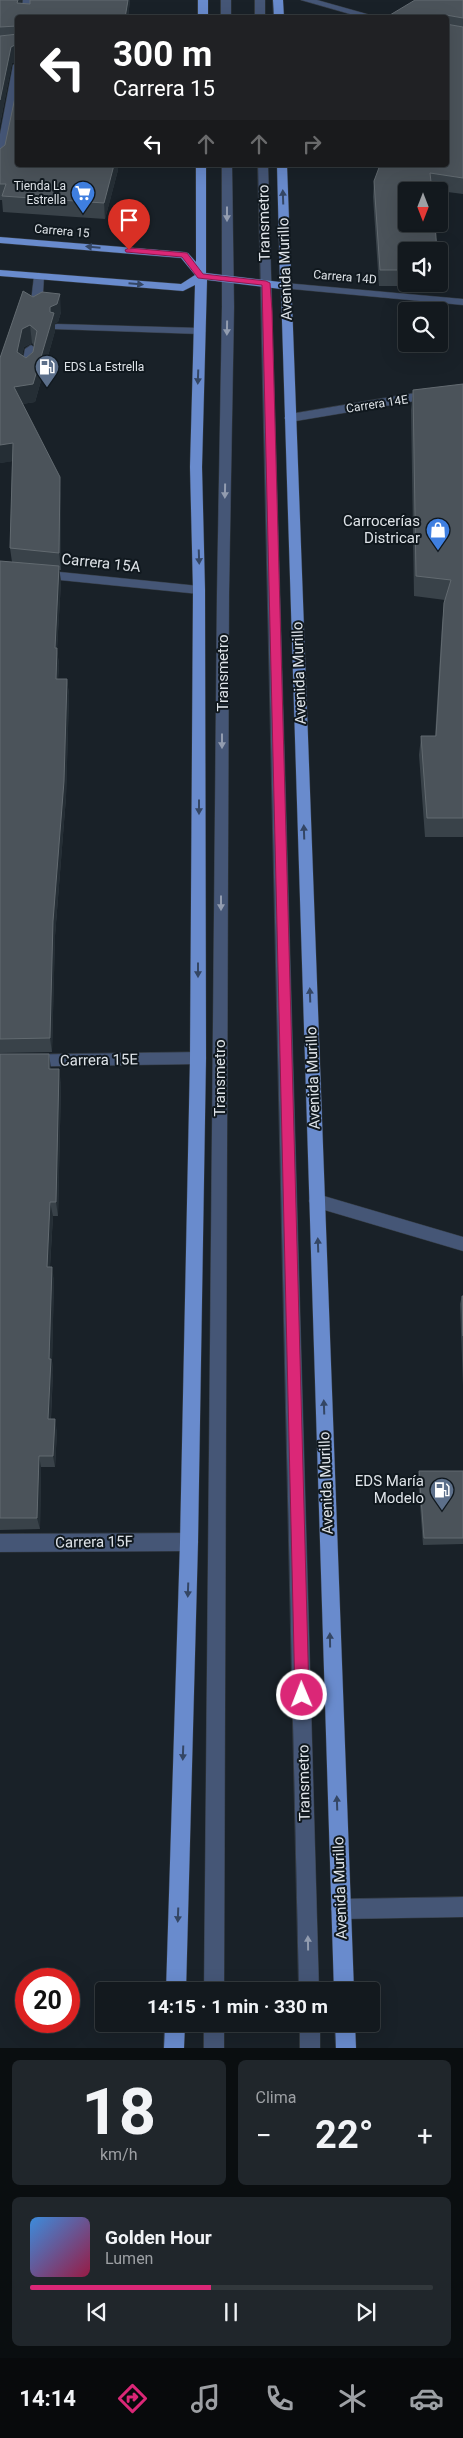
<!DOCTYPE html>
<html lang="es">
<head>
<meta charset="utf-8">
<style>
	body { margin:0; font-family:Roboto,sans-serif; background:#20262b; color:#f1f3f6; height:100vh; display:flex; flex-direction:column; font-size:19px; white-space:nowrap }
	* { box-sizing:border-box; margin:0 }
	p { font-size:16px; color:#9da0a4 }
	.icon { flex:none; width:28px; height:28px; fill:none; stroke:currentColor; stroke-width:2; stroke-linecap:round; stroke-linejoin:round }
	.map { position:relative; height:2048px; overflow:hidden }
	.side { display:flex; flex-direction:column; gap:12px; padding:12px; background:#0a0e10; flex:1 }
	.side>* { flex:none }
	.banner { position:absolute; left:15px; top:15px; width:434px; height:152px; border-radius:5px; box-shadow:0 5px 20px #0002,0 0 0 1px #32383c; background:#202124; color:#fff; overflow:hidden }
	.needle { width:32px; rotate:180deg }
	.controls { position:absolute; left:398px; top:182px; display:grid; gap:10px }
	.controls a { display:grid; place-items:center; width:50px; height:50px; border-radius:5px; background:#13191e; box-shadow:0 5px 20px #0002,0 0 0 1px #32383c; font-size:25px }
	.speed { position:absolute; left:15px; top:1968px; display:flex; gap:10px; font-size:25px; font-weight:700; text-align:center }
	.speed>* { display:grid; place-content:center; width:65px; height:65px; border-radius:50%; background:#13191e; box-shadow:0 5px 20px #0002,0 0 0 1px #32383c; line-height:1 }
	.speed .limit { border:8px solid #d22; background:#fff; color:#111 }
	.pin { position:absolute; display:grid; place-items:center; width:42px; height:42px; color:#fff; margin:-51px -21px; border-radius:50% 50% 50% 0; rotate:-45deg; box-shadow:0 0 5px #0007 }
	.pin .icon { rotate:45deg }
	.me { position:absolute; width:55px; margin:-28px; rotate:359deg; stroke-linejoin:round; filter:drop-shadow(0 0 4px #0008) }
	.turn { display:flex; align-items:center; gap:18px; height:105px; padding:0 15px; font-size:22px }
	.turn .icon { width:65px; height:65px; stroke-width:2.5 }
	.turn b { display:block; font-size:35px; line-height:42px }
	.lanes { display:flex; align-items:center; height:48px; padding:0 15px; background:#0003; justify-content:center; gap:25px; direction:ltr }
	.lanes .off { opacity:.35 }
	.big { font-size:38px; font-weight:700; line-height:1.1 }
	.side .widget { flex:1; display:flex; flex-direction:column; justify-content:center; gap:8px; min-width:0; padding:0 18px; border-radius:8px; background:#20262b }
	.side .dial { align-items:center; gap:0 }
	.dial b { font-size:65px; line-height:1 }
	.song { display:flex; align-items:center; gap:15px }
	.cover { width:60px; height:60px; border-radius:8px; background:linear-gradient(135deg,hsl(210 70% 55%),hsl(340 70% 35%)) }
	.played { height:5px; border-radius:2px; background:linear-gradient(90deg,#db2777 45%,#32383c 45%) }
	.keys { display:flex; justify-content:space-around; direction:ltr }
	.heat { display:flex; justify-content:space-between; align-items:center; font-size:28px; direction:ltr }
	.side .tiles { flex:1; display:grid; gap:12px; grid-template-columns:1fr 1fr }
	.widget:last-child { grid-column:span 2 }
	.trip { position:absolute; left:95px; top:1982px; width:285px; height:50px; border-radius:5px; background:#13191e; box-shadow:0 5px 20px #0002,0 0 0 1px #32383c; font-weight:700; line-height:50px; text-align:center }
	.dock { display:flex; height:80px; justify-content:space-around; align-items:center; background:#080a0c; color:#9da0a4 }
	.dock .icon { width:35px; height:35px }
	.dock .selected { color:#db2777 }
	.dock b { font-size:22px; color:#f1f3f6 }
	.map>svg:first-child { display:block }
	.lines { fill:none; stroke-linecap:round; stroke-linejoin:round }
	.minor-casing { stroke:#353c43; stroke-width:1 }
	.major-casing { stroke:#353c43; stroke-width:1 }
	.minor { fill:#455676; fill-rule:evenodd }
	.major { fill:#698bcd; fill-rule:evenodd }
	.wall { fill:#394249; fill-rule:evenodd }
	.shaded-wall { fill:#252e35 }
	.building { fill:#4b535a; stroke:#626a70; fill-rule:evenodd }
	.oneway { fill:#344664 }
	.oneway2 { fill:#929caf }
	.route { fill:#db2777; stroke:#8e194d }
	.labels { text-anchor:middle; dominant-baseline:central; stroke-width:4; stroke-linejoin:round; paint-order:stroke }
	.far-poi-label { font-size:12px; fill:#dee3e8; stroke:#10181e; text-anchor:end }
	.far-street-label { font-size:12px; fill:#dee3e8; stroke:#10181e }
	.street-label { font-size:15px; fill:#dee3e8; stroke:#10181e }
	.poi-label { font-size:15px; fill:#dee3e8; stroke:#10181e; text-anchor:end }
</style>
</head>
<body>
<div class="map">
<svg width="463" height="2048" viewBox="0 0 463 2048">
	<rect width="100%" height="100%" fill="#192128"/>
	<g class="lines">
		<defs>
			<path id="minor" d="M 23,0 L 33,0 L 30,18 L 20,18 Z
				M 221,0 L 231,0 L 231,18 L 221,18 Z
				M 255,0 L 265,0 L 265,18 L 255,18 Z
				M 301,0 L 317,0 L 381,18 L 364,18 Z
				M 18,62 L 18,94 L 5,161 L 0,164 L 0,134 L 13,65 Z
				M 222,165 L 232,165 L 234,307 L 229,593 L 224,1991 L 204,1991 L 217,593 L 222,307 Z
				M 258,165 L 268,165 L 319,1991 L 299,1991 Z
				M 39,273 L 44,276 L 42,310 L 36,313 L 30,310 L 34,276 Z
				M 285,283 L 463,299 L 463,305 L 281,288 L 281,284 Z
				M 57,324 L 200,328 L 206,331 L 200,334 L 53,329 L 53,325 Z
				M 31,345 L 37,349 L 33,370 L 27,374 L 21,370 L 25,349 Z
				M 463,385 L 463,393 L 290,422 L 284,418 L 290,414 Z
				M 0,566 L 199,586 L 205,590 L 199,594 L 0,574 Z
				M 198,1052 L 203,1054 L 206,1058 L 203,1062 L 198,1064 L 0,1067 L 0,1055 Z
				M 317,1194 L 463,1237 L 463,1251 L 311,1206 L 309,1201 L 311,1196 Z
				M 189,1533 L 195,1536 L 198,1542 L 195,1548 L 189,1551 L 0,1552 L 0,1534 Z
				M 463,1897 L 463,1917 L 341,1919 L 334,1916 L 331,1909 L 334,1902 L 341,1899 Z
				M 204,2024 L 224,2024 L 224,2048 L 204,2048 Z
				M 300,2024 L 320,2024 L 320,2048 L 300,2048 Z"/>
			<path id="major" d="M 198,0 L 208,0 L 208,18 L 198,18 Z
				M 273,0 L 283,0 L 284,18 L 274,18 Z
				M 196,165 L 206,165 L 206,273 L 280,282 L 277,165 L 287,165 L 354,1991 L 334,1991 L 281,289 L 207,280 L 202,467 L 205,590 L 206,1058 L 198,1542 L 186,1991 L 166,1991 L 180,1542 L 190,1058 L 193,590 L 190,467 L 195,285 L 183,291 L 0,276 L 0,270 L 181,284 L 195,275 L 181,258 L 0,243 L 0,237 L 184,252 L 188,253 L 196,262 Z
				M 165,2024 L 185,2024 L 184,2048 L 164,2048 Z
				M 335,2024 L 355,2024 L 356,2048 L 336,2048 Z"/>
		</defs>
		<!-- minor casing -->
		<use href="#minor" class="minor-casing"/>
		<!-- major casing -->
		<use href="#major" class="major-casing"/>
		<!-- minor -->
		<use href="#minor" class="minor"/>
		<!-- major -->
		<use href="#major" class="major"/>
	</g>
	<!-- wall -->
	<path class="wall" d="M 0,0 L 21,3 L 30,4 L 30,0 L 130,0 L 128,18 L 18,18 L 18,61 L 12,63 L 0,124 Z
		M 463,0 L 463,194 L 432,190 L 406,251 L 406,284 L 437,284 L 437,286 L 379,286 L 373,197 L 374,181 L 446,18 L 385,18 Z
		M 0,149 L 18,165 L 118,165 L 118,170 L 105,219 L 3,212 L 2,200 L 0,200 Z
		M 23,291 L 61,312 L 58,322 L 55,323 L 55,331 L 35,402 L 22,404 L 61,495 L 61,570 L 59,570 L 61,582 L 57,649 L 59,665 L 58,679 L 67,679 L 69,695 L 66,797 L 55,936 L 52,1052 L 0,1053 L 0,561 L 12,562 L 10,548 L 12,461 L 0,463 L 0,358 ZM 32,343 L 34,346 L 33,352 L 26,358 L 22,355 L 24,347 Z
		M 463,384 L 463,837 L 425,837 L 419,755 L 421,736 L 435,736 L 442,623 L 445,600 L 414,596 L 411,410 L 413,390 Z
		M 0,1054 L 51,1069 L 61,1083 L 58,1216 L 53,1216 L 50,1267 L 54,1280 L 52,1361 L 53,1372 L 51,1419 L 57,1431 L 55,1467 L 41,1467 L 40,1529 L 0,1530 Z
		M 462,1296 L 463,1296 L 463,1386 L 460,1304 Z
		M 419,1471 L 463,1471 L 463,1544 L 423,1545 L 418,1478 Z"/>
	<!-- shaded-wall -->
	<path class="shaded-wall" d="M 18,0 L 22,0 L 19,18 L 17,3 Z
		M 128,0 L 130,0 L 128,18 L 125,18 Z
		M 17,44 L 18,61 L 12,63 L 0,124 L 0,100 L 11,47 Z
		M 114,165 L 118,165 L 118,170 L 105,219 L 104,203 Z
		M 60,294 L 61,312 L 58,322 L 55,323 L 55,331 L 35,402 L 16,405 L 14,387 L 33,384 L 50,307 Z
		M 30,325 L 32,343 L 24,347 L 19,370 L 17,352 L 22,329 Z
		M 13,443 L 15,461 L 0,463 L 0,445 Z
		M 60,477 L 61,495 L 61,570 L 59,553 Z
		M 59,566 L 61,582 L 57,649 L 59,665 L 57,695 L 56,679 L 55,648 Z
		M 67,679 L 69,695 L 66,797 L 55,936 L 52,1052 L 50,1038 L 53,921 Z
		M 49,1054 L 51,1068 L 51,1083 L 49,1069 Z
		M 59,1069 L 61,1083 L 58,1216 L 56,1202 Z
		M 50,1202 L 53,1216 L 49,1280 L 47,1267 Z
		M 52,1267 L 54,1280 L 52,1361 L 53,1372 L 50,1431 L 48,1419 Z
		M 55,1419 L 57,1431 L 55,1467 L 53,1456 Z
		M 39,1456 L 41,1467 L 40,1529 L 37,1518 Z"/>
	<!-- building -->
	<path class="building" d="M 0,0 L 18,0 L 17,3 L 30,4 L 30,0 L 128,0 L 125,18 L 18,18 L 18,30 L 17,26 L 0,27 Z
		M 415,0 L 463,0 L 463,18 L 446,15 L 446,18 L 385,18 Z
		M 446,24 L 463,27 L 463,178 L 430,173 L 432,191 L 406,191 L 406,224 L 435,224 L 437,251 L 406,251 L 406,270 L 380,270 L 374,181 L 380,165 L 446,165 Z
		M 18,34 L 18,45 L 17,44 L 11,47 L 0,100 L 0,36 Z
		M 18,83 L 18,165 L 114,165 L 104,203 L 2,196 L 6,184 L 0,184 L 0,149 L 5,145 Z
		M 23,291 L 33,297 L 42,292 L 60,294 L 57,304 L 50,307 L 50,312 L 54,313 L 33,384 L 14,387 L 60,477 L 59,553 L 10,548 L 13,443 L 0,445 L 0,358 ZM 30,325 L 37,331 L 33,352 L 26,358 L 17,352 L 22,329 Z
		M 463,384 L 463,818 L 427,818 L 421,736 L 436,736 L 444,603 L 451,580 L 416,576 L 413,390 Z
		M 0,561 L 59,566 L 55,648 L 57,648 L 56,679 L 67,679 L 64,781 L 53,921 L 50,1038 L 0,1039 Z
		M 0,1054 L 49,1054 L 49,1069 L 59,1069 L 56,1202 L 50,1202 L 47,1267 L 52,1267 L 49,1359 L 51,1359 L 48,1419 L 55,1419 L 53,1456 L 39,1456 L 37,1518 L 0,1518 Z
		M 462,1296 L 463,1296 L 463,1336 Z
		M 419,1471 L 463,1471 L 463,1538 L 424,1538 Z"/>
	<!-- one-way arrows -->
	<defs><path id="oneway-solid" d="M-6-.8H1V-3.2L6.5 0L1 3.2V.8H-6Z" transform="scale(1.25)"/></defs>
	<g class="oneway">
		<use href="#oneway-solid" transform="translate(283 197) rotate(-92)"/>
		<use href="#oneway-solid" transform="translate(93 247) rotate(-175)"/>
		<use href="#oneway-solid" transform="translate(136 284) rotate(5)"/>
		<use href="#oneway-solid" transform="translate(198 377) rotate(92)"/>
		<use href="#oneway-solid" transform="translate(199 557) rotate(88)"/>
		<use href="#oneway-solid" transform="translate(199 807) rotate(90)"/>
		<use href="#oneway-solid" transform="translate(304 832) rotate(-92)"/>
		<use href="#oneway-solid" transform="translate(198 970) rotate(90)"/>
		<use href="#oneway-solid" transform="translate(310 995) rotate(-92)"/>
		<use href="#oneway-solid" transform="translate(318 1245) rotate(-92)"/>
		<use href="#oneway-solid" transform="translate(324 1407) rotate(-92)"/>
		<use href="#oneway-solid" transform="translate(188 1590) rotate(92)"/>
		<use href="#oneway-solid" transform="translate(330 1640) rotate(-91)"/>
		<use href="#oneway-solid" transform="translate(183 1753) rotate(92)"/>
		<use href="#oneway-solid" transform="translate(337 1803) rotate(-92)"/>
		<use href="#oneway-solid" transform="translate(178 1915) rotate(92)"/>
	</g>
	<g class="oneway2">
		<use href="#oneway-solid" transform="translate(227 214) rotate(90)"/>
		<use href="#oneway-solid" transform="translate(227 328) rotate(91)"/>
		<use href="#oneway-solid" transform="translate(225 491) rotate(91)"/>
		<use href="#oneway-solid" transform="translate(222 741) rotate(90)"/>
		<use href="#oneway-solid" transform="translate(221 903) rotate(90)"/>
		<use href="#oneway-solid" transform="translate(308 1943) rotate(-91)"/>
	</g>
	<!-- route -->
	<path class="route" d="M 129,248 L 187,253 L 203,274 L 266,281 L 270,283 L 272,311 L 309,1695 L 307,1700 L 302,1702 L 297,1700 L 295,1695 L 262,285 L 198,278 L 182,257 L 126,252 L 125,250 Z"/>
	<!-- icons -->
	<defs>
		<symbol id="supermarket-pin" viewBox="-11 -11 22 30"><path d="M0 17L-7.5 6A9.5 9.5 0 1 1 7.5 6Z" fill="#3f7fe0" stroke="#10181e"/><path d="M-6-5.5h2.5l.6 2H6L4.5 2H-2.5L-4.4-4H-6ZM-1.5 3.2a1.3 1.3 0 1 0 .1 0ZM3 3.2a1.3 1.3 0 1 0 .1 0Z" fill="#fff"/></symbol>
		<symbol id="fuel-pin" viewBox="-11 -11 22 30"><path d="M0 17L-7.5 6A9.5 9.5 0 1 1 7.5 6Z" fill="#5c6f8a" stroke="#10181e"/><path d="M-5.5-6h7V0h2V4h1.3V-2.5L3-4.5l.8-.8L6-3V5H2.5V1h-1V6h-7ZM-4.2-4.7v3.2H.2V-4.7Z" fill="#fff"/></symbol>
		<symbol id="shop-pin" viewBox="-11 -11 22 30"><path d="M0 17L-7.5 6A9.5 9.5 0 1 1 7.5 6Z" fill="#3f7fe0" stroke="#10181e"/><path d="M-5-2.5h2.3a2.7 3.5 0 0 1 5.4 0H5L5.5 6h-11ZM-1.5-2.5h3a1.5 2.3 0 0 0-3 0Z" fill="#fff"/></symbol>
	</defs>
	<g fill-rule="evenodd">
		<use href="#supermarket-pin" x="69" y="179" width="28" height="38"/>
		<use href="#fuel-pin" x="33" y="353" width="28" height="38"/>
		<use href="#shop-pin" x="424" y="516" width="28" height="38"/>
		<use href="#fuel-pin" x="428" y="1476" width="28" height="38"/>
	</g>
	<g class="labels">
		<!-- far-poi labels -->
		<g class="far-poi-label">
			<text x="66" y="186">Tienda La<tspan x="66" dy="14">Estrella</tspan></text>
			<text x="64" y="367" text-anchor="start">EDS La Estrella</text>
		</g>
		<!-- far-street labels -->
		<g class="far-street-label">
			<text transform="translate(62 231) rotate(5)">Carrera 15</text>
			<text transform="translate(345 277) rotate(5)">Carrera 14D</text>
			<text transform="translate(377 404) rotate(-9)">Carrera 14E</text>
		</g>
		<!-- street labels -->
		<g class="street-label">
			<text transform="translate(264 223) rotate(-91)">Transmetro</text>
			<text transform="translate(285 269) rotate(-92)">Avenida Murillo</text>
			<text transform="translate(101 563) rotate(6)">Carrera 15A</text>
			<text transform="translate(223 673) rotate(-90)">Transmetro</text>
			<text transform="translate(299 673) rotate(-92)">Avenida Murillo</text>
			<text transform="translate(99 1060) rotate(-1)">Carrera 15E</text>
			<text transform="translate(220 1078) rotate(-90)">Transmetro</text>
			<text transform="translate(313 1078) rotate(-92)">Avenida Murillo</text>
			<text transform="translate(326 1483) rotate(-92)">Avenida Murillo</text>
			<text transform="translate(94 1542) rotate(-1)">Carrera 15F</text>
			<text transform="translate(304 1783) rotate(-91)">Transmetro</text>
			<text transform="translate(340 1888) rotate(-92)">Avenida Murillo</text>
		</g>
		<!-- poi labels -->
		<g class="poi-label">
			<text x="420" y="521">Carrocerías<tspan x="420" dy="17">Districar</tspan></text>
			<text x="424" y="1481">EDS María<tspan x="424" dy="17">Modelo</tspan></text>
		</g>
	</g>
</svg>
<div class="controls">
<a><svg class="needle" viewBox="-14 -14 28 28"><path d="M0-13l5 13h-10z" fill="#e53935"/><path d="M0 13l5-13h-10z" fill="#9da0a4"/></svg></a>
<a><svg class="icon" aria-label="sound" viewBox="0 0 24 24"><path d="M4 9h4l5-4v14l-5-4H4zM17 9q2 3 0 6"/></svg></a>
<a><svg class="icon" aria-label="search" viewBox="0 0 24 24"><circle cx="10" cy="10" r="6"/><path d="M15 15l6 6"/></svg></a>
</div>
<div class="speed"><div class="limit">20</div></div>
<div class="pin" style="left:129px;top:250px;background:#d93025"><svg class="icon" aria-label="arrive" viewBox="0 0 24 24"><path d="M6 21V4h12l-3 4 3 4H6"/></svg></div>
<svg class="me" style="left:302px;top:1695px" viewBox="-20 -20 40 40"><circle r="17" fill="#db2777" stroke="#fff" stroke-width="3"/><path d="M0-11L8 9 0 5-8 9z" fill="#fff"/></svg>
<div class="trip">14:15 · 1 min · 330 m</div>
<div class="banner">
<div class="turn"><svg class="icon" aria-label="left" viewBox="0 0 24 24"><path d="M17 20v-9H6M10 6l-5 5 5 5"/></svg><div><b>300 m</b>Carrera 15</div></div>
<div class="lanes"><svg class="icon" aria-label="left" viewBox="0 0 24 24"><path d="M17 20v-9H6M10 6l-5 5 5 5"/></svg><svg class="icon off" aria-label="ahead" viewBox="0 0 24 24"><path d="M12 20V5M6 11l6-6 6 6"/></svg><svg class="icon off" aria-label="ahead" viewBox="0 0 24 24"><path d="M12 20V5M6 11l6-6 6 6"/></svg><svg class="icon off" aria-label="right" viewBox="0 0 24 24"><path d="M7 20v-9h11M14 6l5 5-5 5"/></svg></div>
</div>
</div>
<section class="side">
<div class="tiles">
<div class="widget dial"><b>18</b><p>km/h</p></div>
<div class="widget"><p>Clima</p>
<div class="heat"><a>−</a><b class="big">22°</b><a>+</a></div>
</div>
<div class="widget">
<div class="song"><i class="cover"></i><div><b>Golden Hour</b><p>Lumen</p></div></div>
<div class="played"></div>
<div class="keys"><svg class="icon" aria-label="previous" viewBox="0 0 24 24"><path d="M18 5L8 12l10 7zM5 5v14"/></svg><svg class="icon" aria-label="pause" viewBox="0 0 24 24"><path d="M8 5v14M16 5v14"/></svg><svg class="icon" aria-label="next" viewBox="0 0 24 24"><path d="M6 5l10 7-10 7zM19 5v14"/></svg></div>
</div>
</div>
</section>
<nav class="dock">
<b>14:14</b>
<svg class="icon selected" aria-label="directions" viewBox="0 0 24 24"><path d="M12 3l9 9-9 9-9-9zM9 14v-3h6M13 9l2 2-2 2"/></svg>
<svg class="icon" aria-label="music" viewBox="0 0 24 24"><path d="M9 18V5l10-2v13"/><circle cx="6" cy="18" r="3"/><circle cx="16" cy="16" r="3"/></svg>
<svg class="icon" aria-label="phone" viewBox="0 0 24 24"><path d="M5 4h4l2 5-3 2q2 4 5 5l2-3 5 2v4C11 20 4 13 5 4z"/></svg>
<svg class="icon" aria-label="climate" viewBox="0 0 24 24"><path d="M12 3v18M4 7l16 10M4 17L20 7"/></svg>
<svg class="icon" aria-label="car" viewBox="0 0 24 24"><path d="M5 17H2v-5l4-1 3-4h7l3 4 3 1v5h-3M9 17h6M6 11h13"/><circle cx="7" cy="17" r="2"/><circle cx="17" cy="17" r="2"/></svg>
</nav>
</body>
</html>
